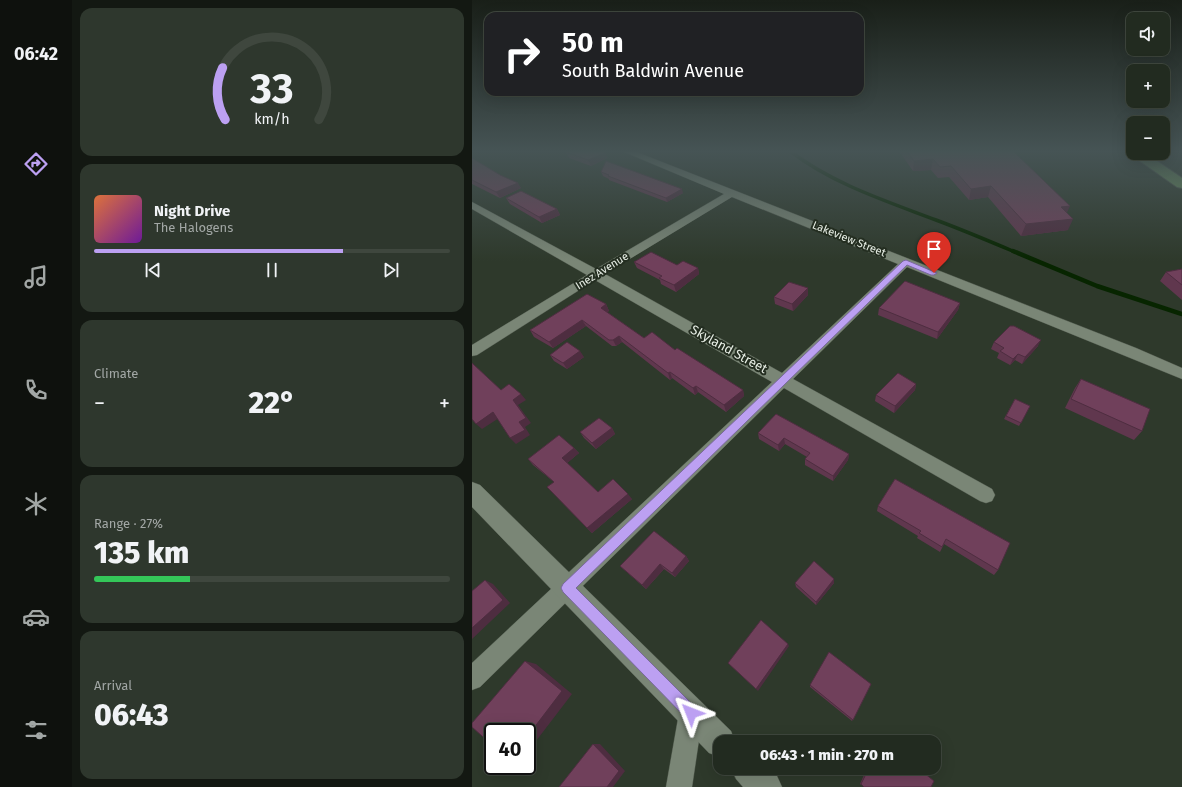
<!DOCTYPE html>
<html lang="en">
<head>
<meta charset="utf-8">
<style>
	body { margin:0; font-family:"Fira Sans",sans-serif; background:#2e372d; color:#f1f3f6; height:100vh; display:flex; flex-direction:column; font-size:15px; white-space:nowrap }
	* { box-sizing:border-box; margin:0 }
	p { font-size:13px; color:#a2a7a5 }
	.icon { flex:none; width:22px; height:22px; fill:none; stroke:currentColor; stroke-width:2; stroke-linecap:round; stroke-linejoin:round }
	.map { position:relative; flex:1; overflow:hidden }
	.panel { display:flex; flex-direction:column; gap:8px; padding:8px; background:#131812; width:400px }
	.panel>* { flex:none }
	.banner { position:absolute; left:12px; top:12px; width:380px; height:84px; border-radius:12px; box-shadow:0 4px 16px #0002,0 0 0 1px #3f473e; background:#202124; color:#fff; overflow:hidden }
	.buttons { position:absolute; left:654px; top:12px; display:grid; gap:8px }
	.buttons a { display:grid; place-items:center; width:44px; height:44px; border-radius:8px; background:#222b20; box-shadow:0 4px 16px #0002,0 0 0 1px #3f473e; font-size:20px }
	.speed { position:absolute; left:12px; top:723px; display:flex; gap:8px; font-size:20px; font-weight:700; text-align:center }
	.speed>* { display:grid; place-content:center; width:52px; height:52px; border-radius:50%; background:#222b20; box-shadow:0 4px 16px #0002,0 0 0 1px #3f473e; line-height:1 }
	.speed .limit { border:2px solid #111; border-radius:6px; background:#fff; color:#111 }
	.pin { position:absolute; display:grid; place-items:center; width:34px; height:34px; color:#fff; margin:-41px -17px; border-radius:50% 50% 50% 0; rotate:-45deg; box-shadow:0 0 4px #0007 }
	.pin .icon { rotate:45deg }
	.me { position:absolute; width:44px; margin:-22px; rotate:315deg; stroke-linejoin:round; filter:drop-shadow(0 0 3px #0008) }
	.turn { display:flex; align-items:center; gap:14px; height:84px; padding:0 12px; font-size:18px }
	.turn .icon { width:52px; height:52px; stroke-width:2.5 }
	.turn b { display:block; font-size:28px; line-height:34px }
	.big { font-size:30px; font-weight:800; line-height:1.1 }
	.panel .widget { flex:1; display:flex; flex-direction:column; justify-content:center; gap:6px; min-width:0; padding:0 14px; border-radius:12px; background:#2e372d }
	.panel .dial { align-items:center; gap:0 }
	.dial svg { height:104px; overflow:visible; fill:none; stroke:#3f473e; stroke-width:7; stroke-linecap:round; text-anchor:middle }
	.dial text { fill:#f1f3f6; stroke:none }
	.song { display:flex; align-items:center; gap:12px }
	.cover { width:48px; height:48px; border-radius:6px; background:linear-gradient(135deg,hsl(20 70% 55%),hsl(280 70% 35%)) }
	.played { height:4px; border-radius:2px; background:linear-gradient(90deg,#bca0f2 70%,#3f473e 70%) }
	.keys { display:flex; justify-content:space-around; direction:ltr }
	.heat { display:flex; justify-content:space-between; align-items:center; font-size:22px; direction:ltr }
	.charge { height:6px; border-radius:3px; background:linear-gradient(90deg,#34c759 27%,#3f473e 0) }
	.trip { position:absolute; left:241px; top:735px; width:228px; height:40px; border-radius:12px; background:#222b20; box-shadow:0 4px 16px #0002,0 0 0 1px #3f473e; font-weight:800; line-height:40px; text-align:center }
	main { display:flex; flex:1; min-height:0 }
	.tab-bar { display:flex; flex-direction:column; width:72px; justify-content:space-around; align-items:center; background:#0e110d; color:#a2a7a5 }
	.tab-bar .icon { width:28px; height:28px }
	.tab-bar .selected { color:#bca0f2 }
	.tab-bar b { font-size:18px; color:#f1f3f6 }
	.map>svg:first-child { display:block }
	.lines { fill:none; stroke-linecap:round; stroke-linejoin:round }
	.stream-far1 { stroke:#072500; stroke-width:3.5 }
	.stream { stroke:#072500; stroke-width:4.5 }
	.minor-casing { stroke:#4d564a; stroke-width:1 }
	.tertiary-casing { stroke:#4d564a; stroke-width:1 }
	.primary-casing { stroke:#4d564a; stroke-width:2 }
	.minor { fill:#7a8676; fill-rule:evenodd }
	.tertiary { fill:#7a8676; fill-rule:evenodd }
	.primary { fill:#6b945c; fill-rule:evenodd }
	.wall { fill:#60374e }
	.shaded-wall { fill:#4e2d40 }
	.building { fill:#70405b; stroke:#4e2d40 }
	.route { fill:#bca0f2; stroke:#7a689d }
	.labels { text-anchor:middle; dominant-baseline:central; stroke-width:4; stroke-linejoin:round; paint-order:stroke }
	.far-street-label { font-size:11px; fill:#e8efe6; stroke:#242e21 }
	.street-label { font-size:13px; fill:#e8efe6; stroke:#242e21 }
</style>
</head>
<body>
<main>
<nav class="tab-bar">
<b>06:42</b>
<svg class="icon selected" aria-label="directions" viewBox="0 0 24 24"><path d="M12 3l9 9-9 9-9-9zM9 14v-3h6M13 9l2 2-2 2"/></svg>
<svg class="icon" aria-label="music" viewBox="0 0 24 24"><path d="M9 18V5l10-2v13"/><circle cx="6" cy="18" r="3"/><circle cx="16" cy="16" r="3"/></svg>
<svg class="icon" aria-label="phone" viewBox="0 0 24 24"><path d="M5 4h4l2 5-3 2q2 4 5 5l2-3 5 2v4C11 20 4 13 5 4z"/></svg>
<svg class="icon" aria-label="climate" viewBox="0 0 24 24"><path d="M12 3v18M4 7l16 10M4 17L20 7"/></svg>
<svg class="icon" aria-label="car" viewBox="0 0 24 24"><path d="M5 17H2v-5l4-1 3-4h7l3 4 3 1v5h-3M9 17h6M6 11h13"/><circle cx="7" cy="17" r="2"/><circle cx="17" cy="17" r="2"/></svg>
<svg class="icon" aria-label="filters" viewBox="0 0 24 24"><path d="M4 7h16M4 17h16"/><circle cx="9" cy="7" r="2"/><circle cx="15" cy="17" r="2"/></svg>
</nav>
<section class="panel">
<div class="widget dial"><svg viewBox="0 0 100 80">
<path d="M14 69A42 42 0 1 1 86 69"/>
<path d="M14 69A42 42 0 0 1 12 29" stroke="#bca0f2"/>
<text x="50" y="56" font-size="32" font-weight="700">33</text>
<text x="50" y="72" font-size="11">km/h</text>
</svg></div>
<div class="widget">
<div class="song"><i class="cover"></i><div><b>Night Drive</b><p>The Halogens</p></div></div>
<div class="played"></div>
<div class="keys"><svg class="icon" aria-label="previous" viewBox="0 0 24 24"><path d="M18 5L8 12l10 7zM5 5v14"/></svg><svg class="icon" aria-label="pause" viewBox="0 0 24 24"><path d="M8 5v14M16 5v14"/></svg><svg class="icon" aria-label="next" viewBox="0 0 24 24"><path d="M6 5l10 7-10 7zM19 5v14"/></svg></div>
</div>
<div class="widget"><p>Climate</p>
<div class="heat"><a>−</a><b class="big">22°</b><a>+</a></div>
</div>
<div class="widget"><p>Range · 27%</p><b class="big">135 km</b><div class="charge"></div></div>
<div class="widget"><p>Arrival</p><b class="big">06:43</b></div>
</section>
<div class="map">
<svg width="710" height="787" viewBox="0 0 710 787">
	<rect width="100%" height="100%" fill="#2e392b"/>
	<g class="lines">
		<!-- stream-far1 -->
		<path class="stream-far1" d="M 318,151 C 361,184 414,201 464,220 C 491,230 517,241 543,252"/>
		<!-- stream -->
		<path class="stream" d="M 541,251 L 625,286 L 710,314"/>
		<defs>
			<path id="minor" d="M 150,151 L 162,151 L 664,348 L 710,368 L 710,379 L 435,267 L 321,379 L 520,489 L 523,495 L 520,501 L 514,503 L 508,501 L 312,388 L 8,687 L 0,690 L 0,663 L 300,382 L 123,280 L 5,355 L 0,356 L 0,345 L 115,275 L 0,209 L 0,202 L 124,269 L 252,194 ZM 260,197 L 426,264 L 310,373 L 133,274 Z
				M 219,701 L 227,705 L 231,713 L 220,787 L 194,787 L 207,713 L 211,705 Z"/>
			<path id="tertiary" d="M 0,482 L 8,485 L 259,731 L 263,742 L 248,742 L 248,757 L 237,753 L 0,507 Z
				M 259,768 L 298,768 L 305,776 L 310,787 L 271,787 L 264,779 Z"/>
			<path id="primary" d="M 660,151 L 661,153 L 673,153 L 710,178 L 710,188 L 705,187 L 661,156 L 659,153 Z"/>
		</defs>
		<!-- minor casing -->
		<use href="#minor" class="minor-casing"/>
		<!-- tertiary casing -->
		<use href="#tertiary" class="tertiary-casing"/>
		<!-- primary casing -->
		<use href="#primary" class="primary-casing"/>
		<!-- minor -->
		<use href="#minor" class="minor"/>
		<!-- tertiary -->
		<use href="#tertiary" class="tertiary"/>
		<!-- primary -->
		<use href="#primary" class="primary"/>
	</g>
	<!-- wall -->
	<path class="wall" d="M 427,151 L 541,151 L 595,213 L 596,230 L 549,236 L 516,197 L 497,200 L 477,177 L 466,178 L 459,170 L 441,171 Z
		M 94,152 L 133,153 L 135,158 L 119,166 L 97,158 Z
		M 0,158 L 28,175 L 49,188 L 28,198 L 0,184 Z
		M 129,172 L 211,193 L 195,202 L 137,180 L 137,179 L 131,176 Z
		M 34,198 L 85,209 L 88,215 L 70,223 L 38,204 Z
		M 162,262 L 205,265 L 226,268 L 227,274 L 204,292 L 189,284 L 188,280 L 165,268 Z
		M 710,269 L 710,300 L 688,281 L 694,272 Z
		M 336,288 L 336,295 L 321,311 L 303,304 L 302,297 Z
		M 488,303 L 486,310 L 465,339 L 406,315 L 407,308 Z
		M 134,304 L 137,311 L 135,312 L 172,338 L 203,350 L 271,390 L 272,396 L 254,412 L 226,392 L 223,395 L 200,378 L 198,380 L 150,342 L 144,346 L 140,346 L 114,326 L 81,348 L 62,337 L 58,330 Z
		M 522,342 L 566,346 L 550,364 L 543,360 L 538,365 L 525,358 L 527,353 L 519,349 Z
		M 78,355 L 112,357 L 95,369 L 82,361 Z
		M 609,379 L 670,431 L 662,440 L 593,408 L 603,388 Z
		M 444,384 L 443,390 L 422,413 L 403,401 L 404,395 Z
		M 543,399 L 558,406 L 547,426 L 532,419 Z
		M 304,414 L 377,454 L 376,460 L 361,481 L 333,465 L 333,459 L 335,457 L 313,444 L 307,451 L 287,439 L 286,433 Z
		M 140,428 L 143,434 L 124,449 L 112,438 L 108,432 Z
		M 102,448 L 107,453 L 95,463 L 126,492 L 160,499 L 120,533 L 115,528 L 82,482 L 61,465 L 56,459 Z
		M 423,479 L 526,570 L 522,575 L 472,544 L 468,552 L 445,538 L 446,536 L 405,511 L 406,506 Z
		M 214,556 L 217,561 L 203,577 L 192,569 L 174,589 L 148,566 Z
		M 362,579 L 362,583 L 344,605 L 324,587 L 323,583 Z
		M 399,684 L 380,721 L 338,687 L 338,685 Z
		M 395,768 L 446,768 L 392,787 L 388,784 Z"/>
	<!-- shaded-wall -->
	<path class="shaded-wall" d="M 133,153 L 135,158 L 119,166 L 116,160 Z
		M 461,159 L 459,170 L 441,171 L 442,161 Z
		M 46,183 L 49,188 L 28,198 L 24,192 Z
		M 519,186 L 516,197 L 497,200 L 499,189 Z
		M 210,189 L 211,193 L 195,202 L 194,198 Z
		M 598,206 L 593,217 L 589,207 Z
		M 85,209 L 88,215 L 70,223 L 67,217 Z
		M 601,219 L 596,230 L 549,236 L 554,224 Z
		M 226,268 L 227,274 L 204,292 L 202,285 Z
		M 336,288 L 336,295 L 321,311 L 320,304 Z
		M 488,303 L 486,310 L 465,339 L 466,332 Z
		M 134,304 L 137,311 L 132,314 L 129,308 Z
		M 110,320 L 114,326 L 81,348 L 77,342 Z
		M 147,336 L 150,342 L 144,346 L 141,340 Z
		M 569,340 L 566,346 L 550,364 L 553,357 Z
		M 108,351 L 112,357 L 95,369 L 91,363 Z
		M 546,354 L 543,360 L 538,365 L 541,359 Z
		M 198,372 L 200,378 L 198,380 L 196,373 Z
		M 444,384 L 443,390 L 422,413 L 423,406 Z
		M 224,386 L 226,392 L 223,395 L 221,388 Z
		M 271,390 L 272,396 L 254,412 L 252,405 Z
		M 49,394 L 54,400 L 46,405 L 59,423 L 53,427 L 58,435 L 44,444 L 38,438 L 47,422 L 41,400 Z
		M 21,412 L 27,418 L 10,429 L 4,424 Z
		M 140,428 L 143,434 L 124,449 L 120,443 Z
		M 312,438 L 313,444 L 307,451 L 306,445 Z
		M 102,448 L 107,453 L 94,464 L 90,458 Z
		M 377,454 L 376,460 L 361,481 L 361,476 Z
		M 156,494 L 160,499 L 120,533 L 115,528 Z
		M 214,556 L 217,561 L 203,577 L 200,573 Z
		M 188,564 L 192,569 L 174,589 L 170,585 Z
		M 362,579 L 362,583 L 344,605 L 344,602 Z
		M 13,580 L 21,584 L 38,603 L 0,639 L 0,628 Z
		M 316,644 L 317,646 L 286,691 L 284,689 Z
		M 53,661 L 64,664 L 100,694 L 64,741 L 55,740 Z
		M 121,744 L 128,744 L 153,771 L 141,787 L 135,787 Z"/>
	<!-- building -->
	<path class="building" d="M 96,151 L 129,151 L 133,153 L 116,160 L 94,152 Z
		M 435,151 L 541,151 L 598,206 L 589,207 L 601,219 L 554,224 L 519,186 L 499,189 L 479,166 L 468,167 L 461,159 L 442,161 Z
		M 0,158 L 28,175 L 46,183 L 24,192 L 0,180 Z
		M 134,161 L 210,189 L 194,198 L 136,176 L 137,175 L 129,172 Z
		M 49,191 L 85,209 L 67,217 L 34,198 Z
		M 179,252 L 205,265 L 211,261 L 226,268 L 202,285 L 187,278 L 190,276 L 162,262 Z
		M 710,269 L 710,285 L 694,272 Z
		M 433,281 L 488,303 L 466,332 L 407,308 Z
		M 317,282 L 336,288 L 320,304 L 302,297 Z
		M 115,294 L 134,304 L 129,308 L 172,338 L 180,332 L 203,350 L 205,348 L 271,390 L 252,405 L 224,386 L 221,388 L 198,372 L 196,373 L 147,336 L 141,340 L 137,340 L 110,320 L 77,342 L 58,330 Z
		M 538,326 L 542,326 L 569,340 L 553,357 L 546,354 L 541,359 L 528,351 L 532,348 L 522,342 Z
		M 95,342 L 108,351 L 91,363 L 78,355 Z
		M 0,363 L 29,390 L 37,384 L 49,394 L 41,400 L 54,418 L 47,422 L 53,430 L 38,438 L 21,412 L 4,424 L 0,419 Z
		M 426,373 L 444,384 L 423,406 L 404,395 Z
		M 609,379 L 678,409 L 670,431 L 599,399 Z
		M 543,399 L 558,406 L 549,423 L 534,416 Z
		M 304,414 L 377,454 L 361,476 L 333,459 L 338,453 L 312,438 L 306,445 L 286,433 Z
		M 127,418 L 140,428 L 120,443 L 108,432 Z
		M 87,435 L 102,448 L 90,458 L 126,492 L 141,479 L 156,494 L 115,528 L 75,487 L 82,482 L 56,459 Z
		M 423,479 L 538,543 L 526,570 L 474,539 L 470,547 L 447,533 L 449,531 L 406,506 Z
		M 182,531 L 214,556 L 200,573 L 188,564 L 170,585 L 148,566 Z
		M 342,561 L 362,579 L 344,602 L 323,583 Z
		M 13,580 L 31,600 L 0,628 L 0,591 Z
		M 289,620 L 316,644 L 284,689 L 256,663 Z
		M 357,652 L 399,684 L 381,720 L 338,685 Z
		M 53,661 L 90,691 L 55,737 L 55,732 L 43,732 L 42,731 L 41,732 L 21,732 L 21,746 L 0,727 L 0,723 Z
		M 410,740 L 413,742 L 409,742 Z
		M 121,744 L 147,771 L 135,787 L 87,787 Z
		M 397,768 L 446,768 L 462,781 L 459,787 L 392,787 L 389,784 Z"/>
	<!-- sky -->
	<linearGradient id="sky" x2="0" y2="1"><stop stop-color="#191f18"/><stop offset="0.58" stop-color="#465455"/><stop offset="1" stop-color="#465455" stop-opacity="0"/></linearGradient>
	<rect width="710" height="261" fill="url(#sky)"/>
	<!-- route -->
	<path class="route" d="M 434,260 L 465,273 L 462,275 L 459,275 L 435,265 L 104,588 L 224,708 L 226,713 L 224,718 L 219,720 L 214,718 L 91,592 L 89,588 L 91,584 L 431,261 Z"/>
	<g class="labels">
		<!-- far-street labels -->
		<g class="far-street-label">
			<text transform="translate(377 239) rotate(22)">Lakeview Street</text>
			<text transform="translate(130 271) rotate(-32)">Inez Avenue</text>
		</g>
		<!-- street labels -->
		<g class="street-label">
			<text transform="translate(257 349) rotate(29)">Skyland Street</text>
		</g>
	</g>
</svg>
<div class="buttons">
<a><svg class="icon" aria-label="sound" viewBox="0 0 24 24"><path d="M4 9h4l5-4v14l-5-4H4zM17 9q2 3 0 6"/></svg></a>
<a>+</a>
<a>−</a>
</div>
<div class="speed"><div class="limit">40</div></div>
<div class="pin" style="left:462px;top:273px;background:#d93025"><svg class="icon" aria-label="arrive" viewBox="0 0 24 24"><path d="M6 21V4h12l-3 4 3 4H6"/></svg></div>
<svg class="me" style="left:219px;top:713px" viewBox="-20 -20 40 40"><path d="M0-17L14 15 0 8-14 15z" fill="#bca0f2" stroke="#fff" stroke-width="4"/></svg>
<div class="trip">06:43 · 1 min · 270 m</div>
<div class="banner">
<div class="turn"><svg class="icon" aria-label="right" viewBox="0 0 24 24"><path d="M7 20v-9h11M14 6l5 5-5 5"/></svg><div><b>50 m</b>South Baldwin Avenue</div></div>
</div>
</div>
</main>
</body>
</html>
